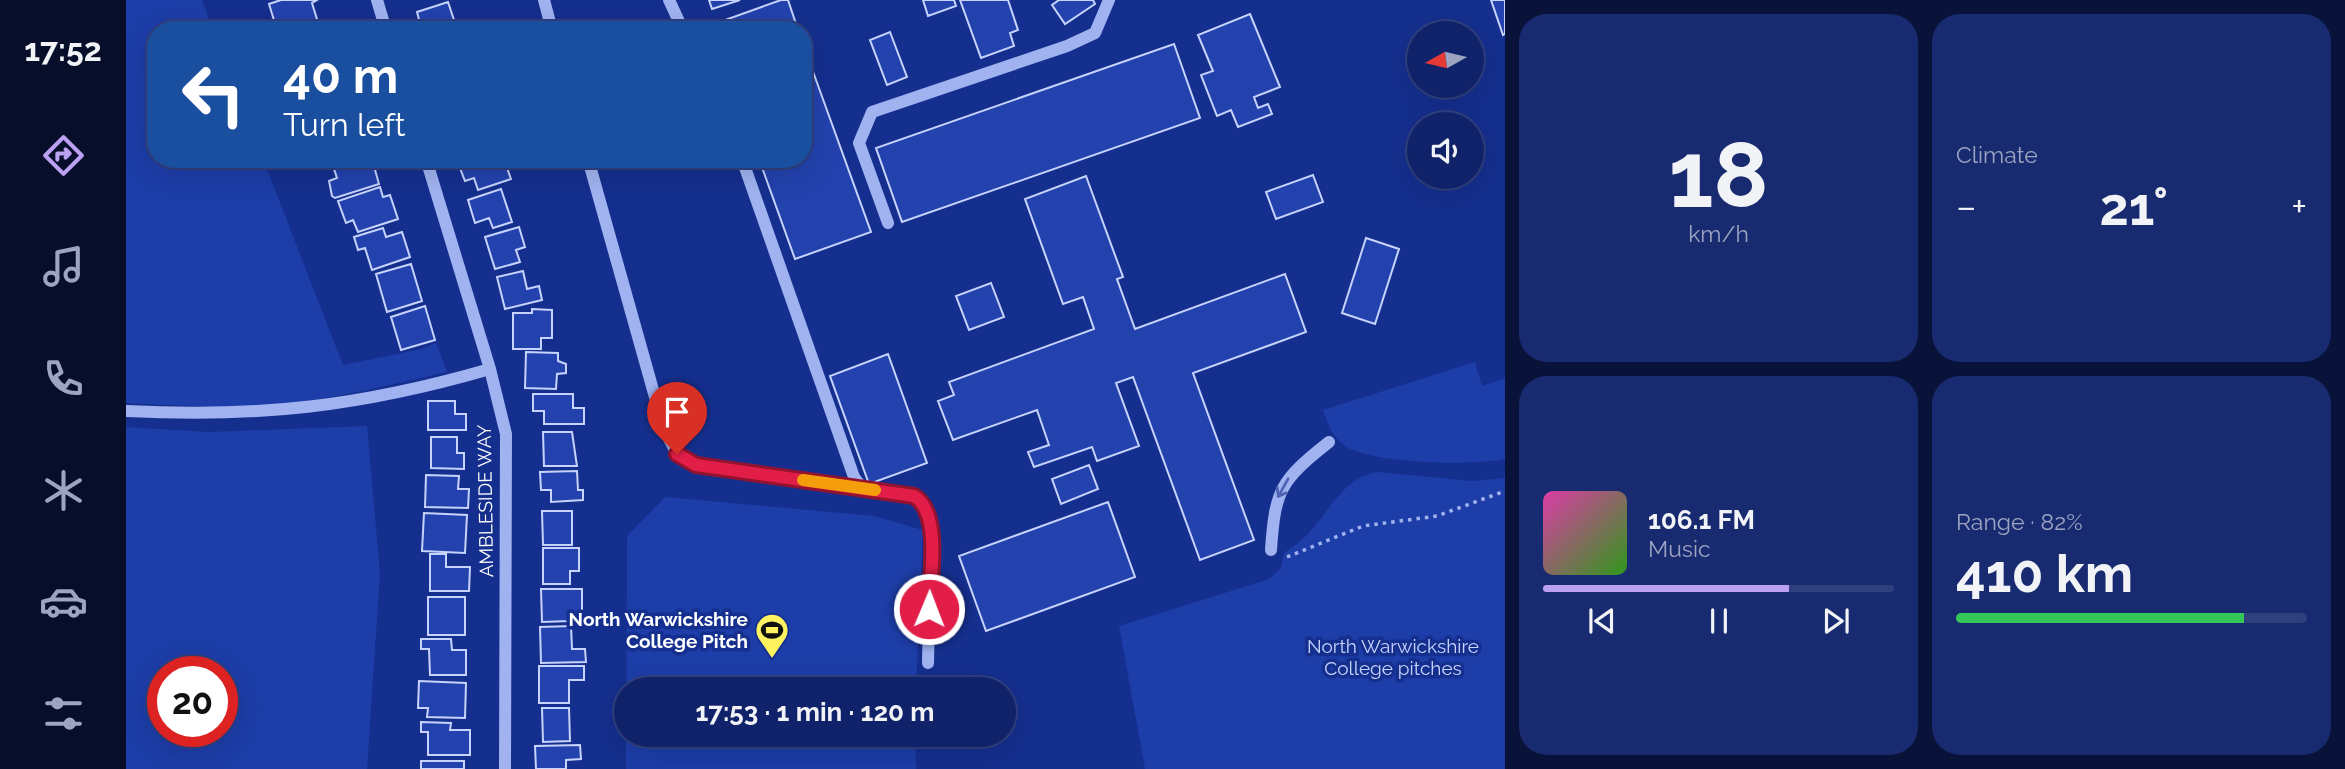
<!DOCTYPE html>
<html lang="en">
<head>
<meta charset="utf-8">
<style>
	body { margin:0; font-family:Raleway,sans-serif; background:#192b70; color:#f1f3f6; height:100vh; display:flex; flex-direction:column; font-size:26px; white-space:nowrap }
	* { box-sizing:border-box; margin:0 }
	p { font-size:23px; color:#9ca4c1 }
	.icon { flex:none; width:38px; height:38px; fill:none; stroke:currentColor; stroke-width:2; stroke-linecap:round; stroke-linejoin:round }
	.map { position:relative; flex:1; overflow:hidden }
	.panel { display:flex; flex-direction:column; gap:14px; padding:14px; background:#09133a; width:840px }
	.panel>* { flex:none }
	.banner { position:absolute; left:21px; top:21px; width:665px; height:147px; border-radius:28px; box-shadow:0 7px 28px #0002,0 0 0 2px #30407e; background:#1a4fa0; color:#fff; overflow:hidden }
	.needle { width:46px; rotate:262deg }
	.buttons { position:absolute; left:1281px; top:21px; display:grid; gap:14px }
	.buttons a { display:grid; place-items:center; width:77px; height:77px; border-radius:50%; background:#10236a; box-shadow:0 7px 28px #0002,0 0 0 2px #30407e; font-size:35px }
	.speed { position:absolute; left:21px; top:656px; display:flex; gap:14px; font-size:35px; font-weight:700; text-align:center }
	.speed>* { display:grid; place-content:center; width:91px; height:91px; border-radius:50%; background:#10236a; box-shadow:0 7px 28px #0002,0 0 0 2px #30407e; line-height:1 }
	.speed .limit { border:10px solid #d22; background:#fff; color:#111 }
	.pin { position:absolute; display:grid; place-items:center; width:60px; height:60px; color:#fff; margin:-72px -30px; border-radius:50% 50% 50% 0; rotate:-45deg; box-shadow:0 0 7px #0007 }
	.pin .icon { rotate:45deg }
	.me { position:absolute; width:77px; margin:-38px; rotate:1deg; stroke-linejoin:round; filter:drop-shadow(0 0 5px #0008) }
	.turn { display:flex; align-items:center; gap:24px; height:147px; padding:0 21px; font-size:32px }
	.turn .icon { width:91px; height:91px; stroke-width:2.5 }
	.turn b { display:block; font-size:49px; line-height:60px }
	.big { font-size:52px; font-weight:700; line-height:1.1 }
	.panel .card { flex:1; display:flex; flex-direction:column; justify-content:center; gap:10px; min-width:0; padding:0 24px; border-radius:28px; background:#192b70 }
	.panel .dial { align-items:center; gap:0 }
	.dial b { font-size:91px; line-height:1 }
	.song { display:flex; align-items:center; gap:21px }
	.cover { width:84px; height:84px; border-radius:10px; background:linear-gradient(135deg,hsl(320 70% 55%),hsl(110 70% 35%)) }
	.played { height:7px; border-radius:4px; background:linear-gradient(90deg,#bca0f2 70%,#30407e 70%) }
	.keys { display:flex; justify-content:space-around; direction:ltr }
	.heat { display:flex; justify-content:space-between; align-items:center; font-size:38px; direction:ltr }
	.charge { height:10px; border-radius:5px; background:linear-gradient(90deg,#34c759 82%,#30407e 0) }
	.panel .tiles { flex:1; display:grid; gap:14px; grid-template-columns:repeat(2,1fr) }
	.trip { position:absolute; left:488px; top:677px; width:402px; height:70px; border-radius:35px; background:#10236a; box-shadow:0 7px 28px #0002,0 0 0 2px #30407e; font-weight:700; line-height:70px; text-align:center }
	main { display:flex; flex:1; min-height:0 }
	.tabs { display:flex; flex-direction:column; width:126px; justify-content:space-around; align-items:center; background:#060e2a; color:#9ca4c1 }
	.tabs .icon { width:49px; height:49px }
	.tabs .on { color:#bca0f2 }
	.tabs b { font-size:32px; color:#f1f3f6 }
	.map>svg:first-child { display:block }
	.green { fill:#1d3da8; fill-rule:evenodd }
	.building { fill:#2342ad; stroke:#c6d3fc; stroke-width:2 }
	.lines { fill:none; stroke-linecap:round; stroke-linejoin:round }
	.path { stroke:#a0b3f0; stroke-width:3.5; stroke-dasharray:3.5 5; stroke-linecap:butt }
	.minor { stroke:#a0b3f0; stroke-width:12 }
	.oneway { stroke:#4d64b5 }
	.route-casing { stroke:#92132f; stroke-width:18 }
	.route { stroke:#e11d48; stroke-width:12 }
	.slow { stroke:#f59e0b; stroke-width:12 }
	.labels { text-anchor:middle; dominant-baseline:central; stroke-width:7; stroke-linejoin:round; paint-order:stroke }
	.street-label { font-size:19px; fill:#fff; stroke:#152f8e }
	.poi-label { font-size:19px; font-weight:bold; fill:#fff; stroke:#152f8e; text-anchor:end }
	.park-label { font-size:19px; fill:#c6d3fc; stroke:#152f8e }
</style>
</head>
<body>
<main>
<nav class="tabs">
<b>17:52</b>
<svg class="icon on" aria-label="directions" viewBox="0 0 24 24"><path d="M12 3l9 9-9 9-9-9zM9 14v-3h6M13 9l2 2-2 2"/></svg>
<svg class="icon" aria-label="music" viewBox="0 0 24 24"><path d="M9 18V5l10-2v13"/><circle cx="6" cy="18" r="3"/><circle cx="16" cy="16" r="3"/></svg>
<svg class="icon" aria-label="phone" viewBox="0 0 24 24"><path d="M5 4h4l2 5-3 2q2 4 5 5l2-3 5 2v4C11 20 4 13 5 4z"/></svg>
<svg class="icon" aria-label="climate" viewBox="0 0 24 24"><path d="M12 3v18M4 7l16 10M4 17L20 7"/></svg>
<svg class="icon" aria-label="car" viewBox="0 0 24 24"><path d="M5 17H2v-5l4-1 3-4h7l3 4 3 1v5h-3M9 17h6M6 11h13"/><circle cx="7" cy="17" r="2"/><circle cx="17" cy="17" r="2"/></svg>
<svg class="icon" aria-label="filters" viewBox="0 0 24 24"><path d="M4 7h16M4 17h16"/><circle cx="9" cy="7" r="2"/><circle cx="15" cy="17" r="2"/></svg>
</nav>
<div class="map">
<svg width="1379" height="769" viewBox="0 0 1379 769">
	<rect width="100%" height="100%" fill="#152f8e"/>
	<!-- green -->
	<path class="green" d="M 0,0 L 76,0 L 87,30 L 30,30 L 30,159 L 137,159 L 217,365 L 296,349 L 310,343 L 321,372 C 263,385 205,400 146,405 C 97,409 48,405 0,403 Z
		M 1349,362 L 1356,386 L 1379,378 L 1379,459 C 1347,466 1245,464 1219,446 C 1206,437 1202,424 1197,410 Z
		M 241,426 L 254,573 L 241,769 L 0,769 L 0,427 L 83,432 ZM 96,672 L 96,732 L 37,732 L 37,672 Z
		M 1252,472 L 1346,481 L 1379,478 L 1379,769 L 1019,769 L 993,626 L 1143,579 L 1155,568 L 1158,553 C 1166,547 1174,542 1180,536 C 1204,512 1216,477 1252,472 Z
		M 539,497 L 748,516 L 797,530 L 790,689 L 500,690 L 500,735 L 789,735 L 790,769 L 500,769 L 501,536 Z"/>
	<!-- building -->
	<path class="building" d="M 155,0 L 191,0 L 186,3 L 194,29 L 151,30 L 143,4 Z
		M 583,0 L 614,0 L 586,9 Z
		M 655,0 L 662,0 L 672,30 L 587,30 L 585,25 Z
		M 797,0 L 828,0 L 830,6 L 802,16 Z
		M 834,0 L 882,0 L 892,30 L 884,33 L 888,46 L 855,58 Z
		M 933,0 L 967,0 L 969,4 L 939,24 L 926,5 Z
		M 1365,0 L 1379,0 L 1379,34 L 1377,35 Z
		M 322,2 L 331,29 L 307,30 L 305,24 L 295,27 L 291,12 Z
		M 1124,14 L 1154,87 L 1128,97 L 1132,108 L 1142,104 L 1146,114 L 1112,127 L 1105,110 L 1091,116 L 1075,75 L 1087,71 L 1072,35 Z
		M 764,32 L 781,77 L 761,85 L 744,40 Z
		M 677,44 L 745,232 L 669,259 L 633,159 L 677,159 Z
		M 1048,44 L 1074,118 L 776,222 L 750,148 Z
		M 246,159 L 253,184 L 209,198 L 206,196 L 203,181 L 211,178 L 205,160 Z
		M 343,159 L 378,159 L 385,179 L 352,190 L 348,178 L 339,181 L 332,163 Z
		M 1187,175 L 1197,202 L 1150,219 L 1140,192 Z
		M 960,176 L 997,277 L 991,279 L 1009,329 L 1159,274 L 1180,332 L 1067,373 L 1128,540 L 1074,560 L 1007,377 L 990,383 L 1013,446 L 971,461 L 966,447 L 908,467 L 902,452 L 923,445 L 911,410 L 827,440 L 812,401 L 828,395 L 823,382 L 968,329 L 957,297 L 937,304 L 899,199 Z
		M 254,187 L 257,197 L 264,195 L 272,219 L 232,232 L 227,220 L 220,223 L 212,201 Z
		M 375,189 L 386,222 L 367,228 L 363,218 L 349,223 L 342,200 Z
		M 393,227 L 399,247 L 390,250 L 394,262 L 369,269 L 359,237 Z
		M 257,228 L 260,237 L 276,232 L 284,257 L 246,270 L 239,248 L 232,250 L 228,237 Z
		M 1240,238 L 1273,249 L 1249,324 L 1216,313 Z
		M 285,264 L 296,301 L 261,312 L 250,274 Z
		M 397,271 L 401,289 L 413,286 L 416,300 L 379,309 L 371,277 Z
		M 865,283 L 878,317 L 843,330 L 830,296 Z
		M 299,306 L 309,340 L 275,350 L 265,317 Z
		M 406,309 L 426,310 L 426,338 L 415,338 L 415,349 L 387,349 L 387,313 L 406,313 Z
		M 400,352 L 432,353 L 432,361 L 440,364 L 440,373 L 431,374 L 430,389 L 399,388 Z
		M 762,354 L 801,463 L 743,484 L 704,376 Z
		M 407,394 L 447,394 L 447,408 L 458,408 L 458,424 L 418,424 L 418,411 L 407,411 Z
		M 302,401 L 329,401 L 329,414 L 340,414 L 340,430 L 302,430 Z
		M 417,432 L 446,432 L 451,466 L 418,466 Z
		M 305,437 L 331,437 L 331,453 L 338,453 L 338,469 L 305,468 Z
		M 963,465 L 972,489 L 935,504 L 926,479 Z
		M 451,471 L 452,490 L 457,490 L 457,500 L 425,502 L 425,490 L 415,490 L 414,472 Z
		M 300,475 L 333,476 L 332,489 L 343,489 L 342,508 L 299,507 Z
		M 982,502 L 1009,577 L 860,631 L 833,556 Z
		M 416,511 L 446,511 L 446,545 L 417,545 Z
		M 298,513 L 341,515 L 339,553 L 296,551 Z
		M 417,548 L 453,548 L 453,571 L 444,571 L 444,584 L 417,584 Z
		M 304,554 L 320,554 L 320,567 L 344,567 L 343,591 L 304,591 Z
		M 415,589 L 456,589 L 456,614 L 443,614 L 443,621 L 416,622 Z
		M 302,597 L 339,597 L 339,635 L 302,635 Z
		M 445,626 L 446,649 L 459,649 L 460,662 L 415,663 L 414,627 Z
		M 295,639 L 325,639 L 326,650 L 340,650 L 340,675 L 304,675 L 303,649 L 295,649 Z
		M 413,666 L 458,666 L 458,680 L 443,680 L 443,703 L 413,703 Z
		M 293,681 L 340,683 L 339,718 L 301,717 L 302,708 L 292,708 Z
		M 416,708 L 443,708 L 444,741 L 417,742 Z
		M 295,722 L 325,723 L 324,730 L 344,730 L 344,755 L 302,755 L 302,732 L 295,732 Z
		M 454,745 L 455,759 L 440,760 L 440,769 L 410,769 L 409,746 Z
		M 295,761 L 338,761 L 338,769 L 295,769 Z"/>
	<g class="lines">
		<!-- path -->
		<path class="path" d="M 1161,557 L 1237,526 L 1311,516 L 1379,491"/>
		<!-- minor -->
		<path class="minor" d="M 251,0 L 260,30
			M 418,0 L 426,30
			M 543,0 L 557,30
			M 300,159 L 364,369 L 380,434 L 379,769
			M 462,159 L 538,429 L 551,454 L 570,465 L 779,493 C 798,498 802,509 805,528 L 802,663
			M 616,159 L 728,477 L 737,489
			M 762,223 L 733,143 L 746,112 L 941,46 L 969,33 L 983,0
			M 0,411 C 133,418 236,406 364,369
			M 1145,550 C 1149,489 1155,480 1203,442"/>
	</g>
	<!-- one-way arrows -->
	<defs><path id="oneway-shaft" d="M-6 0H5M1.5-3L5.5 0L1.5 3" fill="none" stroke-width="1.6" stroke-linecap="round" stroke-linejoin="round" transform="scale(1.75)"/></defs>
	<use class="oneway" href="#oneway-shaft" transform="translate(1157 488) rotate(119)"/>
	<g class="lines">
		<defs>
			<path id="route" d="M 551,454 L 570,465 L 788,496 C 816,513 804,579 803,609"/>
		</defs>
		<!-- route casing -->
		<use href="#route" class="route-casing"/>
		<!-- route -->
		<use href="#route" class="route"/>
		<!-- slow -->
		<path class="slow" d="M 677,480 L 749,490"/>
	</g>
	<!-- icons -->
	<defs>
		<symbol id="stadium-pin" viewBox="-11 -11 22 30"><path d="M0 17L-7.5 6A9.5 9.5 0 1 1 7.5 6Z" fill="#fff35f" stroke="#152f8e"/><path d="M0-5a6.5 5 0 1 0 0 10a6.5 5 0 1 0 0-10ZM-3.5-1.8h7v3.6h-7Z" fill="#111"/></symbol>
	</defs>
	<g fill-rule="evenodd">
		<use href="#stadium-pin" x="627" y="611" width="38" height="52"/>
	</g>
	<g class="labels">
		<!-- street labels -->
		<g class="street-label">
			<text transform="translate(359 501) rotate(-91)">AMBLESIDE WAY</text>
		</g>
		<!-- poi labels -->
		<g class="poi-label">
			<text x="622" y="619">North Warwickshire<tspan x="622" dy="22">College Pitch</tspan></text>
		</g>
		<!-- park labels -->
		<g class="park-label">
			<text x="1267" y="646">North Warwickshire<tspan x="1267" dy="22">College pitches</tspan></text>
		</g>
	</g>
</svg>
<div class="buttons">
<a><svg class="needle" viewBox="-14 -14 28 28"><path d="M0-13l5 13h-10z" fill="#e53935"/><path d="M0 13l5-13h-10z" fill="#9ca4c1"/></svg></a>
<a><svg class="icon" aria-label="sound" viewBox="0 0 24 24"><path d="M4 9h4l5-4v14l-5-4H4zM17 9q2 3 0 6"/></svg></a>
</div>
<div class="speed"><div class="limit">20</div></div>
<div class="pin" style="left:551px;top:454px;background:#d93025"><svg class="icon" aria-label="arrive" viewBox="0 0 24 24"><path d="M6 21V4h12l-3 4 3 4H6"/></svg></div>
<svg class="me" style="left:803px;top:609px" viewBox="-20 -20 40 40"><circle r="17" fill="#e11d48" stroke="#fff" stroke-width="3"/><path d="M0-11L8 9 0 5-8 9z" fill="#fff"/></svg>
<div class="trip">17:53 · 1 min · 120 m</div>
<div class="banner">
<div class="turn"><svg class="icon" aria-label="left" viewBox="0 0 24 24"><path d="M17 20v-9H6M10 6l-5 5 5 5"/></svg><div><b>40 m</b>Turn left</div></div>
</div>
</div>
<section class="panel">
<div class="tiles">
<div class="card dial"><b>18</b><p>km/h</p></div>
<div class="card"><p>Climate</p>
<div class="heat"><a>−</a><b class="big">21°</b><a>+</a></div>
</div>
<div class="card">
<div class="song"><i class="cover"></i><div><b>106.1 FM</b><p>Music</p></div></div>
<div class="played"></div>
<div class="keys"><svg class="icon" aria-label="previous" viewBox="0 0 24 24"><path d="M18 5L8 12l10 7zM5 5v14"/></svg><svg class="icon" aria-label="pause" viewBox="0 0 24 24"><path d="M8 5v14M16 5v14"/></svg><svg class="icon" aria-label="next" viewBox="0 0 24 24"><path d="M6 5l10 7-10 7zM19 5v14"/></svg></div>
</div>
<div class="card"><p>Range · 82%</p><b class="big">410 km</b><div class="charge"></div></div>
</div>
</section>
</main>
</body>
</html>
